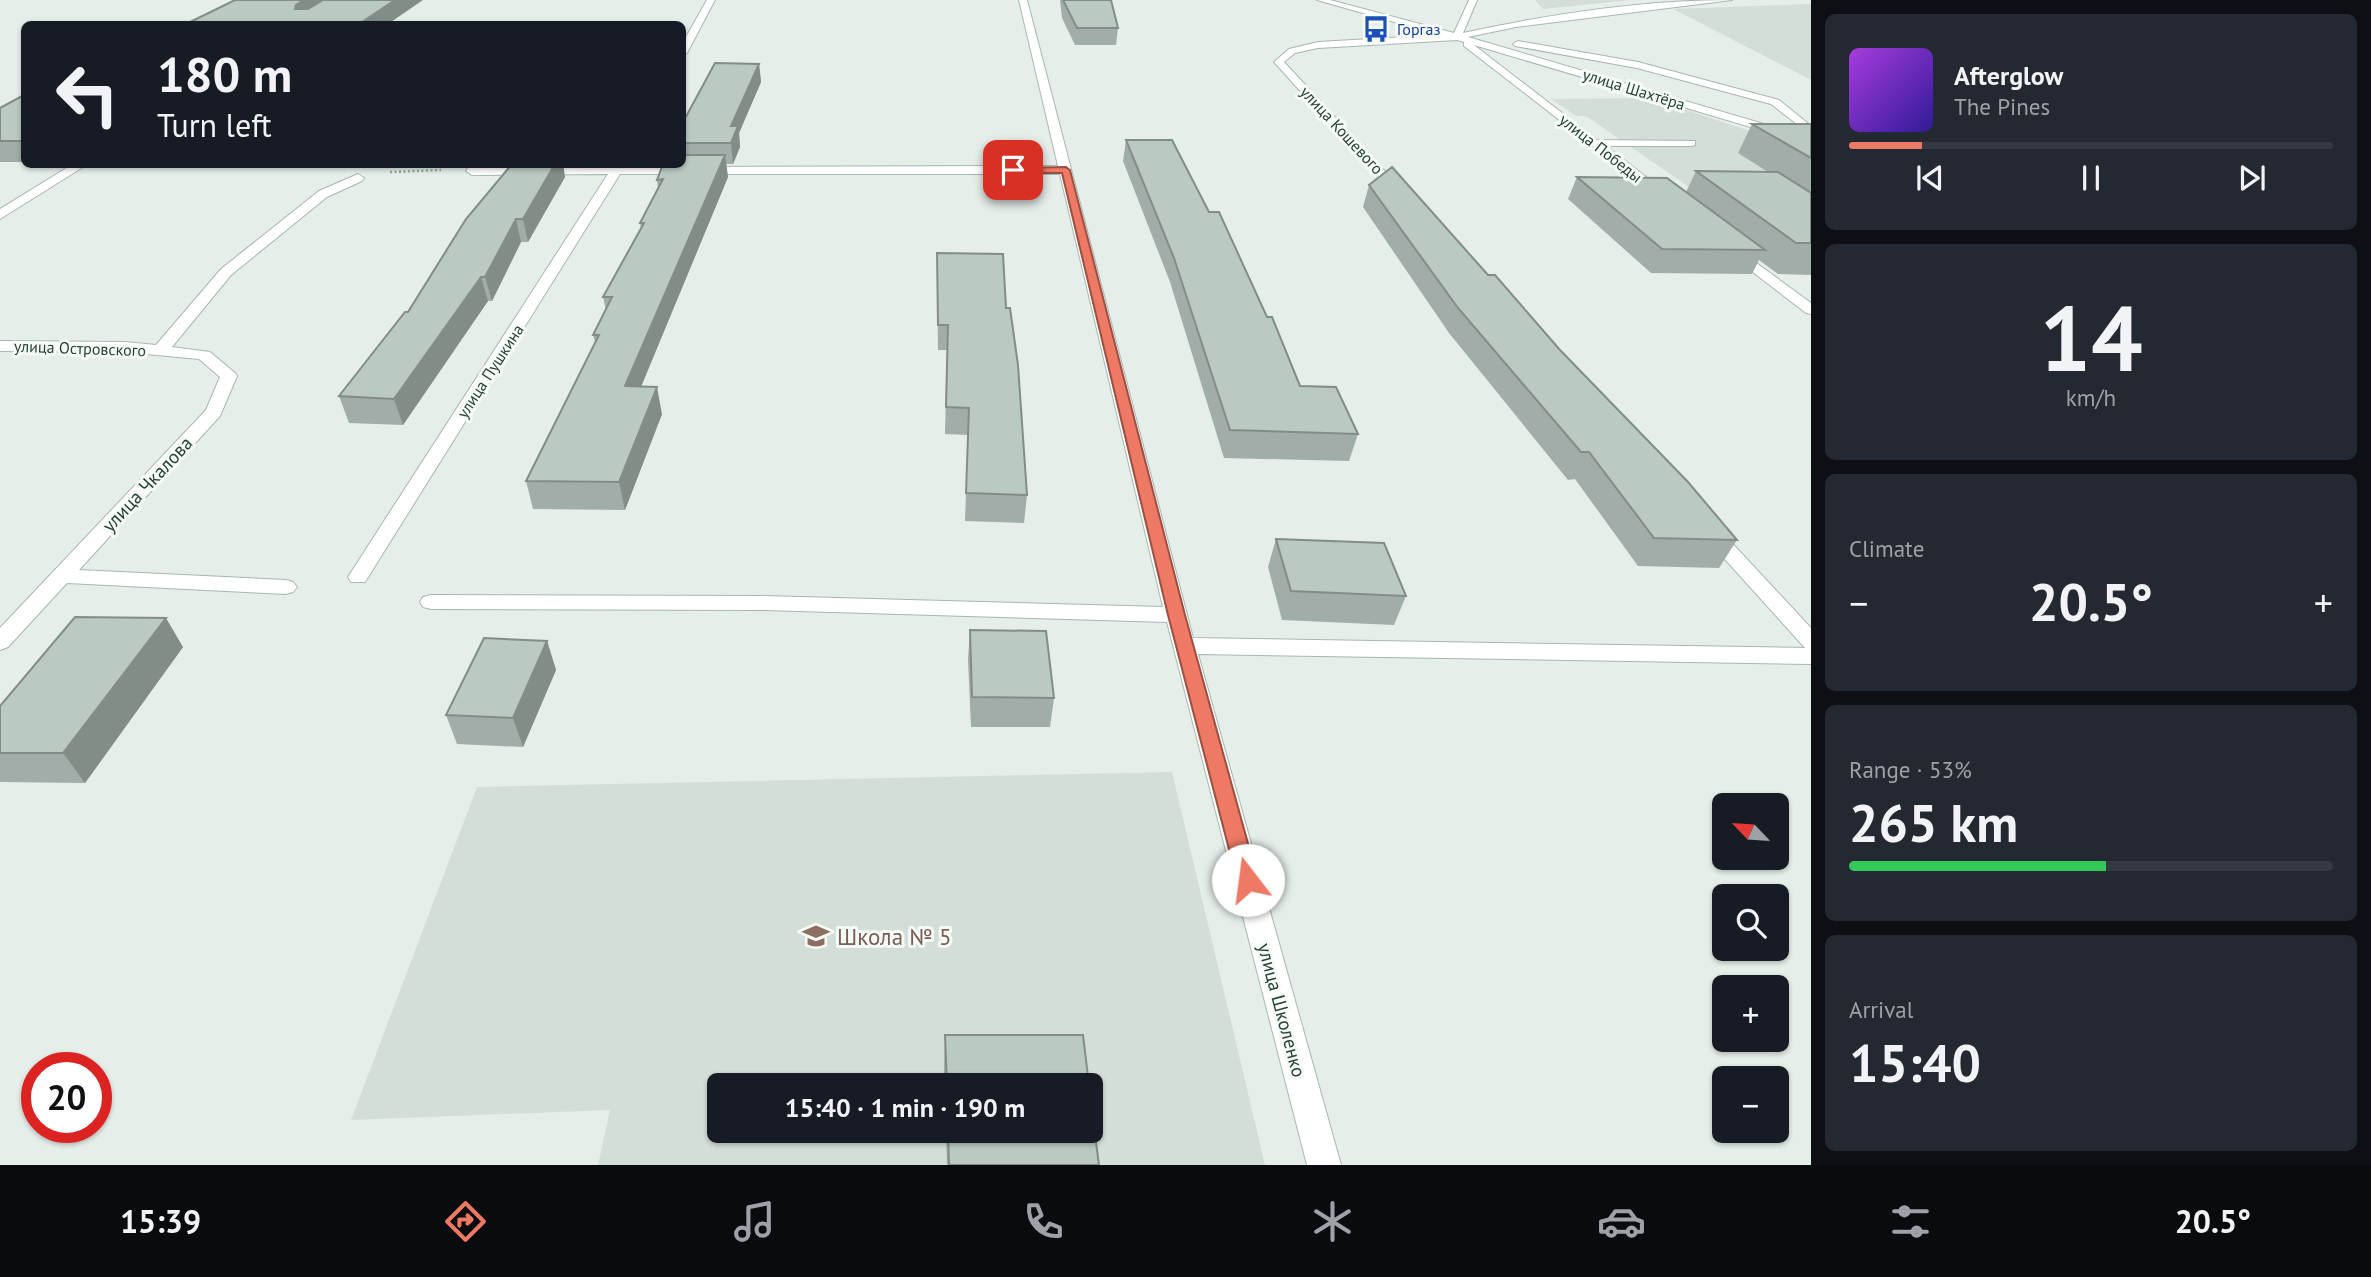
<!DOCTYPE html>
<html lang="en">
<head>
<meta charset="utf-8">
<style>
	body { margin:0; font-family:"PT Sans",sans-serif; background:#242831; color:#f1f3f6; height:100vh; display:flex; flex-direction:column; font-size:26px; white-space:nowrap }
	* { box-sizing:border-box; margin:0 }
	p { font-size:23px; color:#9ea1a6 }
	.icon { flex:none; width:38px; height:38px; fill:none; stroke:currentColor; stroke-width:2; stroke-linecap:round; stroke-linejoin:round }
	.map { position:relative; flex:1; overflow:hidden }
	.details { display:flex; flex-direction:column; gap:14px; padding:14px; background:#0d0f14; width:560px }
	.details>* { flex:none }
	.banner { position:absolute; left:21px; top:21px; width:665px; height:147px; border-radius:10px; box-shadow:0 2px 5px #0004; background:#171b24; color:#f1f3f6; overflow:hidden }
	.needle { width:46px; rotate:295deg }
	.controls { position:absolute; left:1712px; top:793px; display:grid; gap:14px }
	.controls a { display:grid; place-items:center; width:77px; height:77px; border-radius:10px; background:#171b24; box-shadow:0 2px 5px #0004; font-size:35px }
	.speed { position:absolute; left:21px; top:1052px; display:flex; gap:14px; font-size:35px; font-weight:700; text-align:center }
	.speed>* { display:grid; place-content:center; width:91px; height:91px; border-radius:50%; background:#171b24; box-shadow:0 2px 5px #0004; line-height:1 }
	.speed .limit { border:10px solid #d22; background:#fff; color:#111 }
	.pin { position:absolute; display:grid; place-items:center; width:60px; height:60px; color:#fff; margin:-30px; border-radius:14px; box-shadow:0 4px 10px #0006 }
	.me { position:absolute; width:77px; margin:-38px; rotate:345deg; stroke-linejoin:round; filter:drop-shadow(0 0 5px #0008) }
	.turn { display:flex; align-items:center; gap:24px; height:147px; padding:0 21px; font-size:32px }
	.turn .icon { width:91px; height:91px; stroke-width:2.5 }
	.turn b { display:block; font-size:49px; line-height:60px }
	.big { font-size:52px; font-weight:700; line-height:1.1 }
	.details .card { flex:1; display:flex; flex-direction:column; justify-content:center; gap:10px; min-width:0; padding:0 24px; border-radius:10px; background:#242831 }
	.details .dial { align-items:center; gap:0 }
	.dial b { font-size:91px; line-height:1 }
	.song { display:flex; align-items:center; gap:21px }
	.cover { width:84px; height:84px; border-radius:10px; background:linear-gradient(135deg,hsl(280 70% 55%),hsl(250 70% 35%)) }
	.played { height:7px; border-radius:4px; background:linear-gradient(90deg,#ee7964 15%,#363941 15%) }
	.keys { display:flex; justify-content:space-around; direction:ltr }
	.heat { display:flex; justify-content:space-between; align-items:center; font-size:38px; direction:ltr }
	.charge { height:10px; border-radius:5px; background:linear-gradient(90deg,#34c759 53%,#363941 0) }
	.trip { position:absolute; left:707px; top:1073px; width:396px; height:70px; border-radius:10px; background:#171b24; box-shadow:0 2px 5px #0004; font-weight:700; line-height:70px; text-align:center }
	.tab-bar { display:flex; height:112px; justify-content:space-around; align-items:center; background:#090b0e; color:#9ea1a6 }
	.tab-bar .icon { width:49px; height:49px }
	.tab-bar .on { color:#ee7964 }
	.tab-bar b { font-size:32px; color:#f1f3f6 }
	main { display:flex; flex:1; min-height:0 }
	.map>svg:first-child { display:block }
	.built { fill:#d4ded9; fill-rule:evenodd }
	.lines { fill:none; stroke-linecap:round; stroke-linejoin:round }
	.minor-casing { stroke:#a8b7b0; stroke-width:2 }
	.path { stroke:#87b1a0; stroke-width:2.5; stroke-dasharray:2 2.5; stroke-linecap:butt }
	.minor { fill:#fff; fill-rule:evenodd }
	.wall { fill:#a1ada8 }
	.shaded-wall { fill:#838d88 }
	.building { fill:#bbc9c3; stroke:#838d88; stroke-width:2 }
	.route { fill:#ee7964; stroke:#9b4f41; stroke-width:2 }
	.labels { text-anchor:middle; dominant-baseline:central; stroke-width:6; stroke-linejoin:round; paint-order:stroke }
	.far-transit-label { font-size:16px; fill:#164399; stroke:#f7fbf8; text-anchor:start }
	.far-street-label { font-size:16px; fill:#254136; stroke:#f7fbf8 }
	.street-label { font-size:19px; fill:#254136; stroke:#f7fbf8 }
	.near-education-label { font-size:23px; fill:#785e54; stroke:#f7fbf8; text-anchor:start }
</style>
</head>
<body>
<main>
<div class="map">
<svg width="1811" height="1165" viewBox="0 0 1811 1165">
	<rect width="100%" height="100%" fill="#e6eeea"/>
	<!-- built -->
	<path class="built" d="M 1535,0 L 1631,0 L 1543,9 Z
		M 1811,4 L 1811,80 L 1673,9 Z
		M 1650,98 L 1811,151 L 1731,216 L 1586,116 L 1576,116 L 1551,99 Z
		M 1172,772 L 1265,1165 L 598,1165 L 610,1110 L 351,1120 L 477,787 ZM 719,1085 L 1090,1085 L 1090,1130 L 719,1130 Z"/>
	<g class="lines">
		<defs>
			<path id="minor" d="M 707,0 L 715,0 L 687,53 L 682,56 L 682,44 Z
				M 1019,0 L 1027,0 L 1193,638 L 1805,648 L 1704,536 L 1701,532 L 1704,528 L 1718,528 L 1811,628 L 1811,664 L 1198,654 L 1341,1165 L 1307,1165 L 1167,622 L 764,610 L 431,609 L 423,607 L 420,602 L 423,597 L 431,595 L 764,596 L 1163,607 L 1060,174 L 620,174 L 365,582 L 351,582 L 348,577 L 608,174 L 472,175 L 466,171 L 468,168 L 613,167 L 615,164 L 627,164 L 625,167 L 1058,166 Z
				M 1317,0 L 1330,0 L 1454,33 L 1469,0 L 1477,0 L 1463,33 C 1551,14 1642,0 1732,0 L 1516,27 L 1468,37 L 1811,138 L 1811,145 L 1474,45 L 1597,140 L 1695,141 L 1695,145 L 1691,146 L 1606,146 L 1664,191 L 1666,194 L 1660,198 L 1464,46 L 1464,42 L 1457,40 L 1318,48 L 1295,53 L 1284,62 L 1406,194 L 1404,197 L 1396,197 L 1274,62 L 1289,49 L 1318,42 L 1440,35 Z
				M 1518,41 L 1638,62 L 1779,100 L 1811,126 L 1811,135 L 1771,104 L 1637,68 L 1515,46 L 1513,44 Z
				M 73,164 L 88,164 L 0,219 L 0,209 Z
				M 358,174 L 364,178 L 362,181 L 327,197 L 231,275 L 172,347 L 210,352 L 235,373 L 237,376 L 220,416 L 79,570 L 286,580 L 293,582 L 297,587 L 293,592 L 286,594 L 67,583 L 8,647 L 0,650 L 0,628 L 206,410 L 220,377 L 199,359 L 125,352 L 0,351 L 0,341 L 125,342 L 156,345 L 221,269 L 319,191 Z
				M 1733,246 L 1811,303 L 1811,314 L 1806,313 L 1728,253 L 1728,247 Z"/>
		</defs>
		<!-- minor casing -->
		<use href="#minor" class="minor-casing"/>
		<!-- path -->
		<path class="path" d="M 390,172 L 441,170"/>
		<!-- minor -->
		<use href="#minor" class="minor"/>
	</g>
	<!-- wall -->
	<path class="wall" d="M 1060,0 L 1111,0 L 1118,28 L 1116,45 L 1075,45 L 1062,18 Z
		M 759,64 L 761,82 L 739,133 L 740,147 L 733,164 L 726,164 L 728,177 L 641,387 L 662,414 L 625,510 L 533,509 L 526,481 L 595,342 L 593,335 L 606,310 L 603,297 L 641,228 L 640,223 L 658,189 L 657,180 L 682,164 L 682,124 Z
		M 24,95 L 24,162 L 0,162 L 0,108 Z
		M 1752,124 L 1811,124 L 1811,275 L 1778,274 L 1759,260 L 1752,274 L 1651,273 L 1568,199 L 1577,177 L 1686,192 L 1696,171 L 1768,172 L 1738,153 Z
		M 1126,140 L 1209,212 L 1267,317 L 1300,386 L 1358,434 L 1349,461 L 1224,458 L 1170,282 L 1123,161 Z
		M 512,164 L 572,164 L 563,165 L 565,177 L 528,242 L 521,242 L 492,301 L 488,301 L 403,425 L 349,423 L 339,396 L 408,312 Z
		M 1369,185 L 1488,275 L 1737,540 L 1719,568 L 1638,566 L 1575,479 L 1568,480 L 1449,333 L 1363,207 Z
		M 937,253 L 1006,308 L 1027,495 L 1024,523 L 965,521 L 968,435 L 945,434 L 947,350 L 938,350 Z
		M 1276,539 L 1406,596 L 1394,625 L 1282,620 L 1268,567 Z
		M 970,630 L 1054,698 L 1050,727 L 971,727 L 968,659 Z
		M 547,641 L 556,670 L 523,747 L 457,744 L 446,715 Z
		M 183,647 L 85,783 L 0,782 L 0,706 Z
		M 945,1035 L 1089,1085 L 944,1085 L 944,1062 Z
		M 946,1130 L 1090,1130 L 1099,1165 L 947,1165 Z"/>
	<!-- shaded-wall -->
	<path class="shaded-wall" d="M 304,0 L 335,0 L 302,22 L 295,9 L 296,5 Z
		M 395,0 L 423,0 L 388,24 L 359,24 Z
		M 759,64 L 761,82 L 739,133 L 740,147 L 733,164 L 731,143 L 731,126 Z
		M 725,155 L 728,177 L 630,413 L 625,386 Z
		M 555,164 L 563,164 L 565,177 L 528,242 L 523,219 Z
		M 516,219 L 521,242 L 492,301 L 485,277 Z
		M 481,277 L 488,301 L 403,425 L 394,399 Z
		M 657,387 L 662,414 L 625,510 L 619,482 Z
		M 166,618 L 183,647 L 85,783 L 63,753 Z
		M 547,641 L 556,670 L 523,747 L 513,718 Z"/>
	<!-- building -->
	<path class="building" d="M 235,0 L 304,0 L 296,5 L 295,9 L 308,9 L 323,0 L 395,0 L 359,24 L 186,24 Z
		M 1063,0 L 1111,0 L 1118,28 L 1077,28 Z
		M 715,63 L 759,64 L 731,126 L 738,126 L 731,143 L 682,143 L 682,124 Z
		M 24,95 L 24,141 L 0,141 L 0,108 Z
		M 1752,124 L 1811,124 L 1811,158 Z
		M 1126,140 L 1172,140 L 1209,212 L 1219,212 L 1267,317 L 1272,317 L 1300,386 L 1336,387 L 1358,434 L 1230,430 L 1174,258 Z
		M 682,155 L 725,155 L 625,386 L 657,387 L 619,482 L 526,481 L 599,335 L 593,335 L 612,297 L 603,297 L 644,223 L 640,223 L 663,179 L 657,180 L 663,164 L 682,164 Z
		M 512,164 L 555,164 L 523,219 L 516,219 L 485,277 L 481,277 L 394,399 L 339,396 L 405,312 L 408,312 L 466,219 Z
		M 1392,167 L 1488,275 L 1495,275 L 1560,350 L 1688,482 L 1737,540 L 1654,538 L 1589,452 L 1581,452 L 1458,308 L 1369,185 Z
		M 1696,171 L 1778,172 L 1811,193 L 1811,243 L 1796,243 Z
		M 1577,177 L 1667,178 L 1765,250 L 1662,249 Z
		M 937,253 L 1003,254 L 1006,308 L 1010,308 L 1018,365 L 1027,495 L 966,493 L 969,408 L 946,407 L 948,325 L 938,325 Z
		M 1276,539 L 1384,543 L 1406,596 L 1291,591 Z
		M 75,617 L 166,618 L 63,753 L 0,753 L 0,706 Z
		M 970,630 L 1046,631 L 1054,698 L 972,697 Z
		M 484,638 L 547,641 L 513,718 L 446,715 Z
		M 945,1035 L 1083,1035 L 1089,1085 L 947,1085 Z
		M 1090,1097 L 1099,1165 L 949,1165 L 948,1130 L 1090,1130 Z"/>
	<!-- route -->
	<path class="route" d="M 1066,167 L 1070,170 L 1185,615 L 1258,880 L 1255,886 L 1248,889 L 1240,886 L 1237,880 L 1168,615 L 1062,173 L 1013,173 L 1008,170 L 1013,168 Z"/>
	<!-- icons -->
	<defs>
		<symbol id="bus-bare" viewBox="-9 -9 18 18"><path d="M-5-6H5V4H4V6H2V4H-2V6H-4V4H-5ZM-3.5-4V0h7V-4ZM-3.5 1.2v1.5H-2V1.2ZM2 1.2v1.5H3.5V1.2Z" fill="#1a4fb4" stroke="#f7fbf8" stroke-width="2.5" paint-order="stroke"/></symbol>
		<symbol id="school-bare" viewBox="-9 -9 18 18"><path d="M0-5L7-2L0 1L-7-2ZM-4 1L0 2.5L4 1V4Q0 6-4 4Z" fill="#8d6e63" stroke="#f7fbf8" stroke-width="2.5" paint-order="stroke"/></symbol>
	</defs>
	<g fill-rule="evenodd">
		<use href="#bus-bare" x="1357" y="10" width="38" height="38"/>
		<use href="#school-bare" x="797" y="917" width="38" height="38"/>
	</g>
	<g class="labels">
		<!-- far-transit labels -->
		<g class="far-transit-label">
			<text x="1397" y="29">Горгаз</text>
		</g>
		<!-- far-street labels -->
		<g class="far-street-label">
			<text transform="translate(1634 89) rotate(17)">улица Шахтёра</text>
			<text transform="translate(1342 130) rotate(47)">улица Кошевого</text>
			<text transform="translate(1601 148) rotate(38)">улица Победы</text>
			<text transform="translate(80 348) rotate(2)">улица Островского</text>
			<text transform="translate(490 371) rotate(-57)">улица Пушкина</text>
		</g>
		<!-- street labels -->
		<g class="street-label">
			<text transform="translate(147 484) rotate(-47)">улица Чкалова</text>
			<text transform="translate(1282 1010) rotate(75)">улица Школенко</text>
		</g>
		<!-- near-education labels -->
		<g class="near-education-label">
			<text x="837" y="936">Школа № 5</text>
		</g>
	</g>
</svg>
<div class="controls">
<a><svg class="needle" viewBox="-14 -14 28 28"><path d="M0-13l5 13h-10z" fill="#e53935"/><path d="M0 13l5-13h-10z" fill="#9ea1a6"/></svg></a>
<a><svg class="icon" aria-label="search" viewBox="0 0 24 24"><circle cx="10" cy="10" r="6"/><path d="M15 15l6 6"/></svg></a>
<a>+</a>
<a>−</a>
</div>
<div class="speed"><div class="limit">20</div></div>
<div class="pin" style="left:1013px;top:170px;background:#d93025"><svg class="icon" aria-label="arrive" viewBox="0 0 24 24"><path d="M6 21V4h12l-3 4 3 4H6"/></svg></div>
<svg class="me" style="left:1248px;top:880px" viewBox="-20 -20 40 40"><circle r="19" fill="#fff"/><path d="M0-13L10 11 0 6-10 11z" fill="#ee7964"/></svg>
<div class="trip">15:40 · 1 min · 190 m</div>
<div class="banner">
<div class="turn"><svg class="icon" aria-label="left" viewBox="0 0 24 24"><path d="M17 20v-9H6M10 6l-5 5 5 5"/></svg><div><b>180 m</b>Turn left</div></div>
</div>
</div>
<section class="details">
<div class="card">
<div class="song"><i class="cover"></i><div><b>Afterglow</b><p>The Pines</p></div></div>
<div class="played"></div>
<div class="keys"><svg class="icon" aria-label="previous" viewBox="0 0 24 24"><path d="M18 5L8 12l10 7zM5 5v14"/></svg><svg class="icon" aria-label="pause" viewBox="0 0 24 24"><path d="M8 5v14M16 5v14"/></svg><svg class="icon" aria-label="next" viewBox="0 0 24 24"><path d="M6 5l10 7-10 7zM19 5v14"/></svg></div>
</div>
<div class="card dial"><b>14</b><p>km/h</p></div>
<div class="card"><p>Climate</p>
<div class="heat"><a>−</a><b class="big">20.5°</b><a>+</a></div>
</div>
<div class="card"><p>Range · 53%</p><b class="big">265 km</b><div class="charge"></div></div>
<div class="card"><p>Arrival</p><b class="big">15:40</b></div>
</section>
</main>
<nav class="tab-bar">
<b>15:39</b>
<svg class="icon on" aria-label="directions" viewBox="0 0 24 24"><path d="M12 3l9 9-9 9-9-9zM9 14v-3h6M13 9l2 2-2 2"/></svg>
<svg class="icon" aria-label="music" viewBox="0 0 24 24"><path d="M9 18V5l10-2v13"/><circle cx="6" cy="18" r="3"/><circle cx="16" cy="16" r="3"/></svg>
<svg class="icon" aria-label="phone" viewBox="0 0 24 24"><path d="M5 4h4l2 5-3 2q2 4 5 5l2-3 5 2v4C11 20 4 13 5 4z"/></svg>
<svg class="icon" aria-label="climate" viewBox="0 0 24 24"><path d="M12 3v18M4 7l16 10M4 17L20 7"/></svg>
<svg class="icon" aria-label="car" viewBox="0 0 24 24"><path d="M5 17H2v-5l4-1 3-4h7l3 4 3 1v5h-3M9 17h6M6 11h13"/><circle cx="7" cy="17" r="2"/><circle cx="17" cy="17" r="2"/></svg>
<svg class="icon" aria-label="filters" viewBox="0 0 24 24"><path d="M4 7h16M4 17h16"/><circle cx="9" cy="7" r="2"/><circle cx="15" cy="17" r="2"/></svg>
<b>20.5°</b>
</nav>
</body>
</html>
